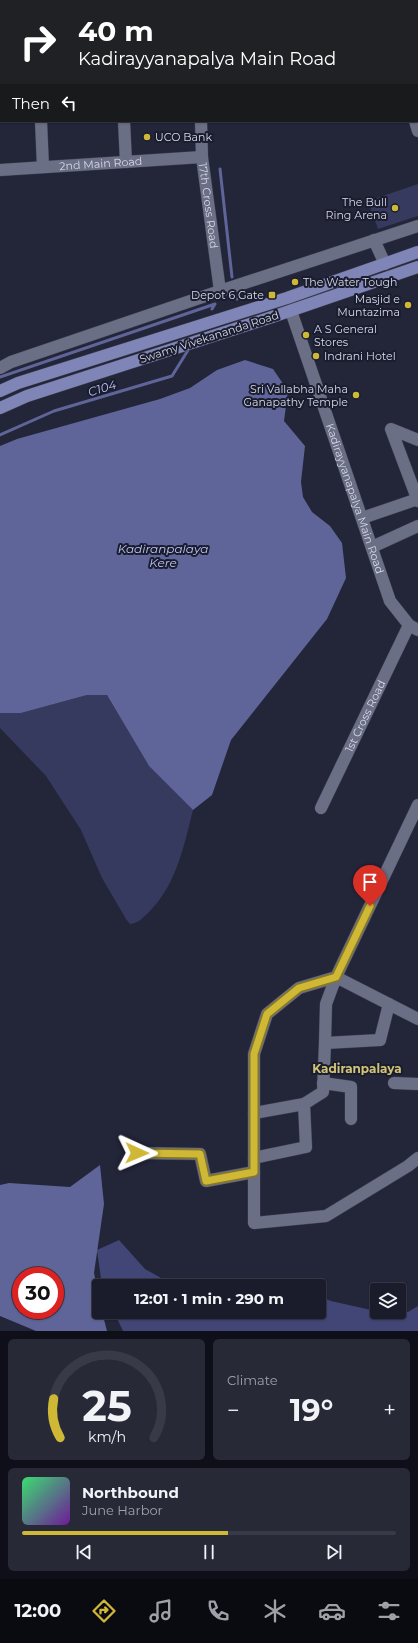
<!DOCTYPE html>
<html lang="en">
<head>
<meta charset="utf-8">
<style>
	body { margin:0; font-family:Montserrat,sans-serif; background:#272937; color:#f1f3f6; height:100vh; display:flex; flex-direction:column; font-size:15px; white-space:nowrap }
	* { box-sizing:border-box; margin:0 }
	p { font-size:13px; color:#9fa1a9 }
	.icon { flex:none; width:22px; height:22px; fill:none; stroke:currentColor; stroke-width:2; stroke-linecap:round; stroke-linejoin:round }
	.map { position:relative; height:1331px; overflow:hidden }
	.details { display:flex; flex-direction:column; gap:8px; padding:8px; background:#0e0f18; flex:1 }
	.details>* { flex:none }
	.banner { position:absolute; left:0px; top:0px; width:418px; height:122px; box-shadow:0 1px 3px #0004,0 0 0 1px #383a47; background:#202124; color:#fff; overflow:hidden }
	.controls { position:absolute; left:370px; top:1283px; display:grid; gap:8px }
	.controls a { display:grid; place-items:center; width:36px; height:36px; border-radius:4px; background:#1a1c2b; box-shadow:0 1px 3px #0004,0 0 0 1px #383a47; font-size:20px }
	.speed { position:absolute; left:12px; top:1267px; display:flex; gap:8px; font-size:20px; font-weight:700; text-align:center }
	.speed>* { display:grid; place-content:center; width:52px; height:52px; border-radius:50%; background:#1a1c2b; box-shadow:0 1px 3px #0004,0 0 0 1px #383a47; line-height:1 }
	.speed .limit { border:6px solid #d22; background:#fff; color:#111 }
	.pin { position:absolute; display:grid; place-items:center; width:34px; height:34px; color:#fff; margin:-41px -17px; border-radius:50% 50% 50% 0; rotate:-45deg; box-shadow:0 0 4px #0007 }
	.pin .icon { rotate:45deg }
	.me { position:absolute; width:44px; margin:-22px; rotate:91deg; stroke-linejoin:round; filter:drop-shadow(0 0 3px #0008) }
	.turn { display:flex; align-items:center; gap:14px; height:84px; padding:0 12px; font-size:18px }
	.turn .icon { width:52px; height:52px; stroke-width:2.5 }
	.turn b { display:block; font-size:28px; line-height:34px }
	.then { display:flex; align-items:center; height:38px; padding:0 12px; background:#0003; gap:8px; font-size:15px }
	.big { font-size:30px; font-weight:700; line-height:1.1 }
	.details .card { flex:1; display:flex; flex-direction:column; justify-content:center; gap:6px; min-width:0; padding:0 14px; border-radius:6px; background:#272937 }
	.details .dial { align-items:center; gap:0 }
	.dial svg { height:104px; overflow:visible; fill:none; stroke:#383a47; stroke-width:7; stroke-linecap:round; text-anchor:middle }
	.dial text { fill:#f1f3f6; stroke:none }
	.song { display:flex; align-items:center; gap:12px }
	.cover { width:48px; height:48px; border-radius:6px; background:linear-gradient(135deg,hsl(140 70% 55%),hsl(280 70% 35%)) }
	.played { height:4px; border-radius:2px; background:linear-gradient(90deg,#d0b837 55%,#383a47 55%) }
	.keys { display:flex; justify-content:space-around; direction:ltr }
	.heat { display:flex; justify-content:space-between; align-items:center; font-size:22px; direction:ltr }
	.details .tiles { flex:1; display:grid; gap:8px; grid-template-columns:1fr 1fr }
	.card:last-child { grid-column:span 2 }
	.trip { position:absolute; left:92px; top:1279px; width:234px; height:40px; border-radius:4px; background:#1a1c2b; box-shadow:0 1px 3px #0004,0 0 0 1px #383a47; font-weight:700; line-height:40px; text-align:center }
	.tab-bar { display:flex; height:64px; justify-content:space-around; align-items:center; background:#0a0b11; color:#9fa1a9 }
	.tab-bar .icon { width:28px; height:28px }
	.tab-bar .selected { color:#d0b837 }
	.tab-bar b { font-size:18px; color:#f1f3f6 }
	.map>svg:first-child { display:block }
	.green { fill:#363a5e }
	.forest { fill:#424677 }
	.water { fill:#5f6598; fill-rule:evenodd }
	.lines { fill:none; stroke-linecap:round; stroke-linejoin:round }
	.stream { stroke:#5f6598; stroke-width:3 }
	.minor-casing { stroke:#3d3f50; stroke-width:13 }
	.major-casing { stroke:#3d3f50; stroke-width:13 }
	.minor { stroke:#6b6f86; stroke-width:12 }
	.major { stroke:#7f85b6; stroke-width:12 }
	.route-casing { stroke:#877824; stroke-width:10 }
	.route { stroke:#d0b837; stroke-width:7 }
	.poi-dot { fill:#d0b837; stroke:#1a1c2f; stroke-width:1.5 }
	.labels { text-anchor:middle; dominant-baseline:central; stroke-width:4; stroke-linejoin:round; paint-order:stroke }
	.poi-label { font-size:11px; fill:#d7d9e6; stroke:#1a1c2f; text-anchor:start }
	.street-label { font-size:11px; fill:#d7d9e6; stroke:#1a1c2f }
	.water-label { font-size:12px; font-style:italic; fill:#bec4f3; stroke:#1a1c2f }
	.neighbourhood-label { font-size:12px; font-weight:bold; fill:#d2c375; stroke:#1a1c2f }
</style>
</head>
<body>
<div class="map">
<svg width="418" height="1331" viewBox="0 0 418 1331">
	<rect width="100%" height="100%" fill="#232539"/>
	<!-- green -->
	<path class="green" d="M 418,184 L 418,216 L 378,229 L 368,201 Z
		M 87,695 L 107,695 L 149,766 L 193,810 C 184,846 176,886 148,913 C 142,918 139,923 130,924 L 126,919 L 102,878 L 81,830 L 46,776 L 0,728 L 0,713 L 21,713 Z"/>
	<!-- forest -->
	<path class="forest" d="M 119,1240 L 145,1269 L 161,1278 L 212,1286 L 102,1286 L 97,1250 Z
		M 319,1296 L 331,1301 L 389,1314 L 408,1312 L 418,1306 L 418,1331 L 123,1331 L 114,1312 L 319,1312 Z"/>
	<!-- water -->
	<path class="water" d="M 245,360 L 273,369 L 288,391 L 284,421 L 305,446 L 301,482 L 303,497 L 312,512 L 330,526 L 342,543 L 346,578 L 327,619 L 231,740 L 212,795 L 193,810 L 149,766 L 107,695 L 87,695 L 21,713 L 0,713 L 0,446 L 17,439 L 160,399 L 190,388 L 217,370 Z
		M 100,1165 L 104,1204 L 94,1273 L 99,1297 L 99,1312 L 102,1312 L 107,1331 L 36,1331 L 0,1316 L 0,1185 L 9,1183 L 70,1187 ZM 21,1276 L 55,1276 L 55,1310 L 21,1310 Z"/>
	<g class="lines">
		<!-- stream -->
		<path class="stream" d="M 220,169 L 232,277
			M 236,296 L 237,299
			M 212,309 L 215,304
			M 0,377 L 215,304
			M 0,435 L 54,411 L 172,376 L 190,347"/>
		<defs>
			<g id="minor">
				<path d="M 38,0 L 38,1"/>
				<path d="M 119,0 L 119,1"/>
				<path d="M 200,0 L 200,1"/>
				<path d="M 398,1 L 398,0"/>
				<path d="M 0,39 L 1,39"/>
				<path d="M 0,102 L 1,102"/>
				<path d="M 41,121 L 43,167"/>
				<path d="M 124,121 L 126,162"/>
				<path id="s1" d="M 201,121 L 202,157 L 220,291"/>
				<path d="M 415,121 L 418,131"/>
				<path id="s2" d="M 0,170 L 202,157"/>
				<path d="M 374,240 L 385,264"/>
				<path id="s3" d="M 291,311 L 390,601 L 409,625 L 418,630"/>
				<path d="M 0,368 L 11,362 L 220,291 L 418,226"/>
				<path d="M 418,440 L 391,429 L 418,501"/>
				<path d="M 362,518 L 418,499"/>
				<path d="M 372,547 L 418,526"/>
				<path d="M 418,805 L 336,977 L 299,988 L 267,1014 L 254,1054 L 254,1223 L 326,1216 L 408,1166 L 418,1158"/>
				<path id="s4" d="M 321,808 L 409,625"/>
				<path d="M 325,1043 L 326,1004 L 336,977 L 418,1019"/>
				<path d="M 323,1083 L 351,1087 L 351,1119"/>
				<path d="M 394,1083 L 418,1084"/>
				<path d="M 254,1113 L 304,1104 L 323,1092 L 325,1043 L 380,1040 L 389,1004"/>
				<path d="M 137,1153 L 200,1154 L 206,1181 L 254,1172"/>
				<path d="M 254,1158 L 306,1147 L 304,1104"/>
			</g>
			<path id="major" d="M 0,391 L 18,383 L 287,298 L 418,252
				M 0,408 L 27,396 L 272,317 L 418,267"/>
		</defs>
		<!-- minor casing -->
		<use href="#minor" class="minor-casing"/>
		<!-- major casing -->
		<use href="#major" class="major-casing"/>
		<!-- minor -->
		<use href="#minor" class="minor"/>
		<!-- major -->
		<use href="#major" class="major"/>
	</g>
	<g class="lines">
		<defs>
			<path id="route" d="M 137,1153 L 200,1154 L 206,1181 L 254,1172 L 254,1054 L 267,1014 L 299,988 L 336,977 L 370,906"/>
		</defs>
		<!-- route casing -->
		<use href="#route" class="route-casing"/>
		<!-- route -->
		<use href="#route" class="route"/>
	</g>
	<!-- markers -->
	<g class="poi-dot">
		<circle cx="147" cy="137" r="4"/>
		<circle cx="395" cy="208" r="4"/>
		<circle cx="295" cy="282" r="4"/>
		<rect x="268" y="291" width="8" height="8" rx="2"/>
		<circle cx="408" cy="305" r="4"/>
		<circle cx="306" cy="335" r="4"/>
		<circle cx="316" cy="356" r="4"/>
		<circle cx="356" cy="395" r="4"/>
	</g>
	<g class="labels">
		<!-- poi labels -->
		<g class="poi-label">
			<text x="155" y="137">UCO Bank</text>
			<text x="387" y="202" text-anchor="end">The Bull<tspan x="387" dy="13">Ring Arena</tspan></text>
			<text x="303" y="282">The Water Tough</text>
			<text x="264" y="295" text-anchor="end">Depot 6 Gate</text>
			<text x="400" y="299" text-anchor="end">Masjid e<tspan x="400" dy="13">Muntazima</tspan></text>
			<text x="314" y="329">A S General<tspan x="314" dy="13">Stores</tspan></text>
			<text x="324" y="356">Indrani Hotel</text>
			<text x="348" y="389" text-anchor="end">Sri Vallabha Maha<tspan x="348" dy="13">Ganapathy Temple</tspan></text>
		</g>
		<!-- street labels -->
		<g class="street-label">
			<text stroke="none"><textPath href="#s2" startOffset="101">2nd Main Road</textPath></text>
			<text stroke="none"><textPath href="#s1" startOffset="85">17th Cross Road</textPath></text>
			<text transform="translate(209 337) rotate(-18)">Swamy Vivekananda Road</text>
			<text stroke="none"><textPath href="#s3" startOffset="198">Kadirayyanapalya Main Road</textPath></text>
			<text stroke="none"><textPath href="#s4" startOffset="102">1st Cross Road</textPath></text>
		</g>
		<!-- water labels -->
		<g class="water-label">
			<text transform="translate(102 388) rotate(-17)">C104</text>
			<text x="163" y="548">Kadiranpalaya<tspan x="163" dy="14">Kere</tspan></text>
		</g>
		<!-- neighbourhood labels -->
		<g class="neighbourhood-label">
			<text x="357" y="1068">Kadiranpalaya</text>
		</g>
	</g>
</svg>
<div class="controls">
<a><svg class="icon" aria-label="layers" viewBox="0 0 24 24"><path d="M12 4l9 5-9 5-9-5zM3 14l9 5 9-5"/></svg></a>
</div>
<div class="speed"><div class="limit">30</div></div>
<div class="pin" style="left:370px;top:906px;background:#d93025"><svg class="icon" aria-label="arrive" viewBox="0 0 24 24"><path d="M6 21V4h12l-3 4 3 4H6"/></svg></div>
<svg class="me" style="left:137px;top:1153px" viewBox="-20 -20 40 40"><path d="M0-17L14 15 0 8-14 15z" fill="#d0b837" stroke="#fff" stroke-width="4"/></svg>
<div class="trip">12:01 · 1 min · 290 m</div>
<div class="banner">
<div class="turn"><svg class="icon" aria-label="right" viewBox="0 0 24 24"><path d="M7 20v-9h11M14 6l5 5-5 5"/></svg><div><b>40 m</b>Kadirayyanapalya Main Road</div></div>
<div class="then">Then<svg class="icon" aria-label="left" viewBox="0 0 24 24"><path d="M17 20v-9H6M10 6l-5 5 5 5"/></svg></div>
</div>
</div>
<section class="details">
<div class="tiles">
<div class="card dial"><svg viewBox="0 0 100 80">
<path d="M14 69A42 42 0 1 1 86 69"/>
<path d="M14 69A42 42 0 0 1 9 39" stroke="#d0b837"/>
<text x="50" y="56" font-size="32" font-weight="700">25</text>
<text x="50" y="72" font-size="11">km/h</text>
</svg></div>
<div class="card"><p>Climate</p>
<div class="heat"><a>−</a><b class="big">19°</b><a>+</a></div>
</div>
<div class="card">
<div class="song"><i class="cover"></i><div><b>Northbound</b><p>June Harbor</p></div></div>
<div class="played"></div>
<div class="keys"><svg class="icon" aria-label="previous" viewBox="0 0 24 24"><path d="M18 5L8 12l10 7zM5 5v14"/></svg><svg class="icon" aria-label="pause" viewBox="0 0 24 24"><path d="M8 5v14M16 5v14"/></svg><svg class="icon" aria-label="next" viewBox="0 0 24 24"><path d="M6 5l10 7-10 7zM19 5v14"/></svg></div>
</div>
</div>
</section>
<nav class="tab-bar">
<b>12:00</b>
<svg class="icon selected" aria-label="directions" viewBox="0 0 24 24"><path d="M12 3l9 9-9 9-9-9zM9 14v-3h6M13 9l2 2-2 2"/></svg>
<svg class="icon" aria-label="music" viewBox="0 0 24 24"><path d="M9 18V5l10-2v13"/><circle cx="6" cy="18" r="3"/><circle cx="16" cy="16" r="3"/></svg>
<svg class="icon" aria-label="phone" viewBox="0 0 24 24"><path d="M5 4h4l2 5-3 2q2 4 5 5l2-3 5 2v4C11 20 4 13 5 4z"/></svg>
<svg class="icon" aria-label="climate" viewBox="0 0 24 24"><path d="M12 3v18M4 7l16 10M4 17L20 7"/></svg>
<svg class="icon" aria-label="car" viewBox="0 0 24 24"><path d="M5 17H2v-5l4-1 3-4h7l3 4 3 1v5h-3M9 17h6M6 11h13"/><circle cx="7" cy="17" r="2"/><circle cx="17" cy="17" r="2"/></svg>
<svg class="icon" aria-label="filters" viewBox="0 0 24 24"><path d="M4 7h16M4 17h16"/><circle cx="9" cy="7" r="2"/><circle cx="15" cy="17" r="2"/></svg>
</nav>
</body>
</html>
